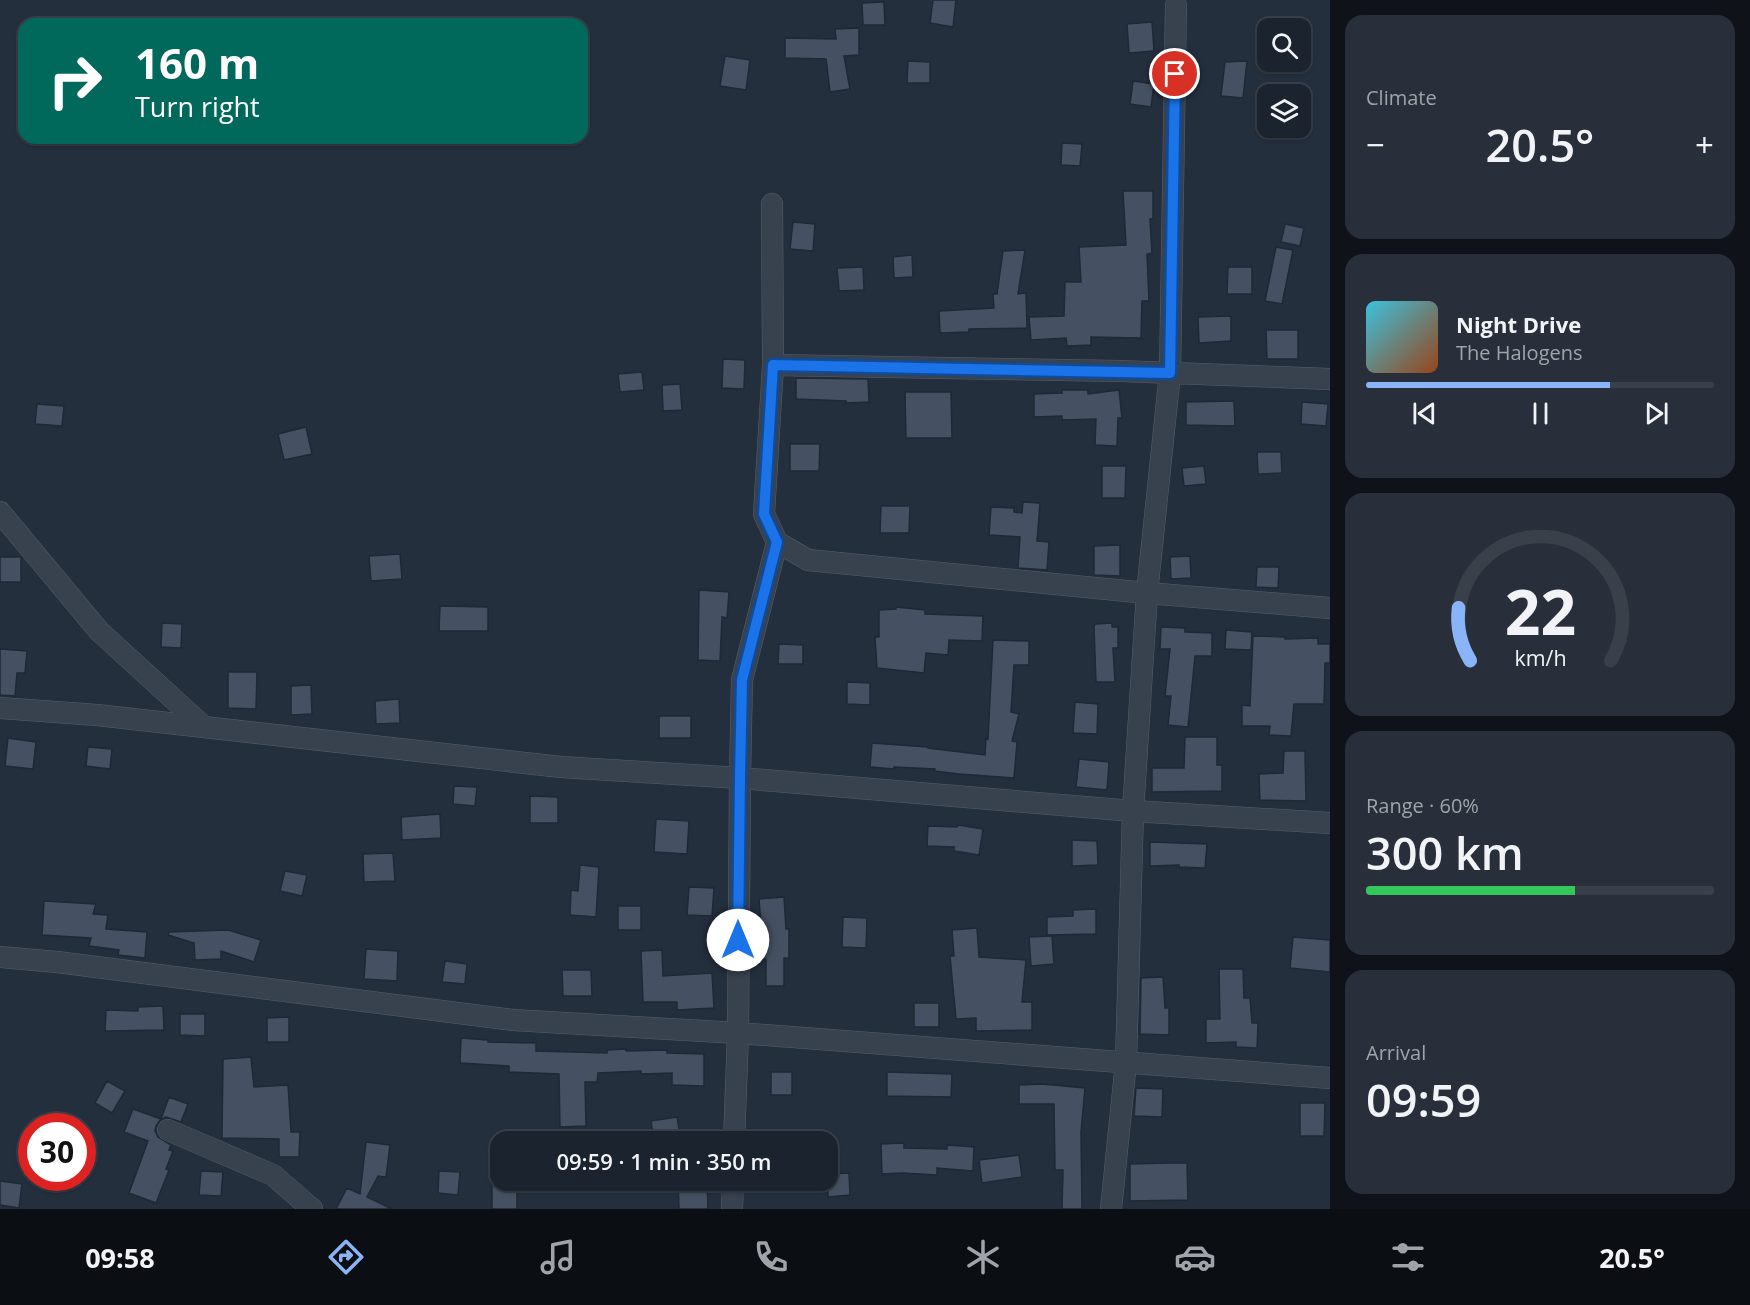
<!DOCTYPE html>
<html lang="en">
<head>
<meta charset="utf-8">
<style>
	body { margin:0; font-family:"Open Sans",sans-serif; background:#282f3a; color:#f1f3f6; height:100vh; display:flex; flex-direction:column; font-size:22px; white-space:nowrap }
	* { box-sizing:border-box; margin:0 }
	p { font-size:20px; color:#a0a4aa }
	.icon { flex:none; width:33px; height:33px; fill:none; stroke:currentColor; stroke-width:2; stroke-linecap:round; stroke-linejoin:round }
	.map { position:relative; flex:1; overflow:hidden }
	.side { display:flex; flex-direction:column; gap:15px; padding:15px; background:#0f1319; width:420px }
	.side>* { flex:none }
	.top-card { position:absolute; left:18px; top:18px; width:570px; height:126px; border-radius:18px; box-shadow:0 2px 4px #0004,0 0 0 2px #39404a; background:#00695c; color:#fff; overflow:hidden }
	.controls { position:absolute; left:1257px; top:18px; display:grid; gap:12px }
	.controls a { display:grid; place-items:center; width:54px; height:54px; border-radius:12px; background:#1b232e; box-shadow:0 2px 4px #0004,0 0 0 2px #39404a; font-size:30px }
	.speed { position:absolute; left:18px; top:1113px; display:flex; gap:12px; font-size:30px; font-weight:700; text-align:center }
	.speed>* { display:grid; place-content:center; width:78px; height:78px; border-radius:50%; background:#1b232e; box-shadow:0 2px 4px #0004,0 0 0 2px #39404a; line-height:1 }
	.speed .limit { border:9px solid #d22; background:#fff; color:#111 }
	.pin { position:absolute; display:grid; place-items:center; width:51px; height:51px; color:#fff; margin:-26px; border:3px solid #fff; border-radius:50%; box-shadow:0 2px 6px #0007 }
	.me { position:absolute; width:66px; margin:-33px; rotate:0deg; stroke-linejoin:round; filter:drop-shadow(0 0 4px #0008) }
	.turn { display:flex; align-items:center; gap:21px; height:126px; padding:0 18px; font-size:27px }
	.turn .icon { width:78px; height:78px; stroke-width:2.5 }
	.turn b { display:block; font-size:42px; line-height:51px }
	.big { font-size:45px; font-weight:600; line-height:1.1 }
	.side .tile { flex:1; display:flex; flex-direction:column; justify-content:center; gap:9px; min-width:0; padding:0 21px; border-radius:18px; background:#282f3a }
	.side .dial { align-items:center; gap:0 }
	.dial svg { height:156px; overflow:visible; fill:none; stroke:#39404a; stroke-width:7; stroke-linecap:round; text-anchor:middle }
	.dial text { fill:#f1f3f6; stroke:none }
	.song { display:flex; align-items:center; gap:18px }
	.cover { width:72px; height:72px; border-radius:9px; background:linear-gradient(135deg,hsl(190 70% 55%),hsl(20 70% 35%)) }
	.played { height:6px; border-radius:3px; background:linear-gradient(90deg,#8ab4f8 70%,#39404a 70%) }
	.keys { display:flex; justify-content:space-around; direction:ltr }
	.heat { display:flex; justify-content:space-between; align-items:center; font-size:33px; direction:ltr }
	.charge { height:9px; border-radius:4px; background:linear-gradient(90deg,#34c759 60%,#39404a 0) }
	.trip { position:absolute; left:490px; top:1131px; width:348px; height:60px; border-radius:18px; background:#1b232e; box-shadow:0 2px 4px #0004,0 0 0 2px #39404a; font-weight:600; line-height:60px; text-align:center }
	.tabs { display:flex; height:96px; justify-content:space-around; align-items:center; background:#0b0e12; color:#a0a4aa }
	.tabs .icon { width:42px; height:42px }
	.tabs .on { color:#8ab4f8 }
	.tabs b { font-size:27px; color:#f1f3f6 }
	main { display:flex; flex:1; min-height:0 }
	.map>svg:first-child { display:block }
	.building { fill:#455162; stroke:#1f2835; stroke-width:1.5 }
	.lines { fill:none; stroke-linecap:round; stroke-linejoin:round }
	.street-casing { stroke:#565f6c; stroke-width:22 }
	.street { stroke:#38414e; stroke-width:21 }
	.route-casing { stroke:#114b97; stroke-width:15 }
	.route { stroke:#1a73e8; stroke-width:10 }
</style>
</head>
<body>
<main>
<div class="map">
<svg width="1330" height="1209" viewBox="0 0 1330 1209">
	<rect width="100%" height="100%" fill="#242f3e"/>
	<!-- building -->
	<path class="building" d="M 933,0 L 956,0 L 953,27 L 930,23 Z
		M 884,2 L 885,25 L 863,25 L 862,3 Z
		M 1152,22 L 1154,51 L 1129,53 L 1127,24 Z
		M 859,28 L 859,55 L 844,56 L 850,89 L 830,92 L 826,59 L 785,58 L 785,38 L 836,39 L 835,29 Z
		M 725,56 L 750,60 L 746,90 L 720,86 Z
		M 908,61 L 930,62 L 930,83 L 907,83 Z
		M 1247,61 L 1243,98 L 1221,96 L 1225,62 Z
		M 1133,81 L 1154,84 L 1151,107 L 1130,104 Z
		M 1062,143 L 1082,144 L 1080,166 L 1061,165 Z
		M 1123,191 L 1153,191 L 1153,219 L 1150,219 L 1152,253 L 1147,254 L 1149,301 L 1142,301 L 1141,338 L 1091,337 L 1091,345 L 1067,346 L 1066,338 L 1031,340 L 1029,317 L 1064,316 L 1065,282 L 1081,282 L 1079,247 L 1126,245 Z
		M 793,222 L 815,224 L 813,251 L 790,249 Z
		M 1285,224 L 1304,228 L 1300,246 L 1281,242 Z
		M 1276,247 L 1293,250 L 1282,304 L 1265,301 Z
		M 1025,250 L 1018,294 L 1026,293 L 1027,328 L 969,329 L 969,332 L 940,333 L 939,311 L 994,308 L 993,294 L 997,294 L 1003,251 Z
		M 912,255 L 913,277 L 894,278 L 893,257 Z
		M 863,267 L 864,290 L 839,291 L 837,268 Z
		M 1228,267 L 1252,267 L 1252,294 L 1227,294 Z
		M 1231,316 L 1231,341 L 1199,343 L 1198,317 Z
		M 1266,330 L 1298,330 L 1298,359 L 1267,359 Z
		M 723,359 L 745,360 L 744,389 L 722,388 Z
		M 642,372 L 644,390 L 620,392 L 618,374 Z
		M 796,378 L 868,379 L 869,402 L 846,403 L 846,401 L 796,399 Z
		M 680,384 L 682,410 L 663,411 L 662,385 Z
		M 1062,390 L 1088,390 L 1088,394 L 1119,390 L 1122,418 L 1118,418 L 1117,446 L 1095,445 L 1096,419 L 1062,420 L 1062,416 L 1034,417 L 1034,394 L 1062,393 Z
		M 905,392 L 951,392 L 952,438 L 906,438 Z
		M 1234,401 L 1235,426 L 1186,425 L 1186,402 Z
		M 1302,402 L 1328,404 L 1326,426 L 1301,424 Z
		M 37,404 L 64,406 L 62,426 L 35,424 Z
		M 306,427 L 312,454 L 284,460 L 278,434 Z
		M 790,444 L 820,444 L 819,471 L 790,471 Z
		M 1257,452 L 1281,452 L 1282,473 L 1258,474 Z
		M 1102,466 L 1126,466 L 1125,498 L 1102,498 Z
		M 1204,466 L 1206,484 L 1184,486 L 1182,468 Z
		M 1023,502 L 1040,503 L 1037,541 L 1049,542 L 1047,570 L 1018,568 L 1020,537 L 989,535 L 991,507 L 1014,508 L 1014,512 L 1022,513 Z
		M 881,506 L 910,506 L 909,533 L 880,533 Z
		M 1120,545 L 1120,576 L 1094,575 L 1094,546 Z
		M 400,554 L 402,579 L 371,581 L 369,556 Z
		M 1190,556 L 1191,578 L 1171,579 L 1170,557 Z
		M 0,557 L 21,557 L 21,582 L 0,582 Z
		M 1257,567 L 1279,567 L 1278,588 L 1256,587 Z
		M 699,590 L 729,592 L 727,618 L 722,617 L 720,661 L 698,660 Z
		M 440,606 L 488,607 L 488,631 L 439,631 Z
		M 896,607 L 925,610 L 925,614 L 983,616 L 982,641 L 949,640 L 948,655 L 926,653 L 924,673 L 877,668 L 875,637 L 879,637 L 879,610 L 896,609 Z
		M 162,623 L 182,624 L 181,648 L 161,647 Z
		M 1112,623 L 1112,627 L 1118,627 L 1118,648 L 1113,648 L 1115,682 L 1096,682 L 1094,627 L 1095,624 Z
		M 1161,627 L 1185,628 L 1185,632 L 1212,633 L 1212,656 L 1195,656 L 1188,727 L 1168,725 L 1171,696 L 1165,696 L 1170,649 L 1160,649 Z
		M 1226,630 L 1252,632 L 1251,650 L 1225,649 Z
		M 1253,636 L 1285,637 L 1285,639 L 1318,638 L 1318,644 L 1330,644 L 1330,663 L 1325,663 L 1324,704 L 1294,704 L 1291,736 L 1269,735 L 1270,726 L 1242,726 L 1242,705 L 1250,706 Z
		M 993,640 L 1029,641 L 1029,665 L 1014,665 L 1011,712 L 1019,714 L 1012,741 L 1017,742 L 1014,778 L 959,774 L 934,771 L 935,769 L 894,767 L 894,769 L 870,767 L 872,743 L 928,747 L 928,748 L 985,755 L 986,738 L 988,739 Z
		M 779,644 L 803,645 L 803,664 L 778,664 Z
		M 0,649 L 27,651 L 25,673 L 17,673 L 15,696 L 0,695 Z
		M 228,672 L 257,672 L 256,709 L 228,708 Z
		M 847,682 L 870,683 L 870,705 L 847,704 Z
		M 311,685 L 312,714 L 291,715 L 291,686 Z
		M 399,699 L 400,723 L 376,724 L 375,701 Z
		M 1075,702 L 1098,704 L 1097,734 L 1073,733 Z
		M 659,716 L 691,716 L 691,738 L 659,738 Z
		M 1185,737 L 1217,737 L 1217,765 L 1222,765 L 1222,791 L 1152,792 L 1152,768 L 1184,768 Z
		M 8,738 L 36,742 L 33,769 L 5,766 Z
		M 88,747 L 112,749 L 110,769 L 86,766 Z
		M 1284,751 L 1305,751 L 1306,801 L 1260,800 L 1259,774 L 1283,773 Z
		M 1079,759 L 1109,762 L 1107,790 L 1076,787 Z
		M 454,786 L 477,787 L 475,806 L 453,804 Z
		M 530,796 L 558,797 L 558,823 L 530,823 Z
		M 440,814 L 441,838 L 402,840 L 401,817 Z
		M 656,819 L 689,821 L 687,854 L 654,852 Z
		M 958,825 L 983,829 L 979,855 L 954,851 L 954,847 L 927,846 L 928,826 L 957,827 Z
		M 1072,840 L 1097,841 L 1098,865 L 1072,866 Z
		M 1150,842 L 1207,844 L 1205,868 L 1179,867 L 1179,865 L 1150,866 Z
		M 393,853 L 395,881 L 364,882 L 363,854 Z
		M 580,865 L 599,867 L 596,917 L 570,915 L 571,890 L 578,891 Z
		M 285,871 L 307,875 L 302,896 L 280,891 Z
		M 689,887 L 714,888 L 712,916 L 687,915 Z
		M 784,897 L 786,929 L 789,929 L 789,958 L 784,958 L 784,986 L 766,986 L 766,959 L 762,959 L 762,926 L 761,926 L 759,899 Z
		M 44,901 L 96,904 L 93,914 L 108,915 L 106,929 L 147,932 L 145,958 L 118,955 L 119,950 L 89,946 L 91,938 L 42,935 Z
		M 618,906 L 641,906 L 641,930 L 618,930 Z
		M 1096,909 L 1096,934 L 1047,935 L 1047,917 L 1073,916 L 1073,910 Z
		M 843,917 L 867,918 L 866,948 L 842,947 Z
		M 977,928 L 979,957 L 1026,960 L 1022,1002 L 1032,1002 L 1032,1030 L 976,1031 L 976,1018 L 956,1019 L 950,956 L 954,956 L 952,930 Z
		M 228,930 L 261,940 L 254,962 L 221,951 L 221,959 L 195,960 L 194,943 L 168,935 L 169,932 Z
		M 1052,936 L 1054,964 L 1031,966 L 1029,937 Z
		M 1293,937 L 1330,940 L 1330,972 L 1290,968 Z
		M 366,949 L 398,951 L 397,981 L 364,979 Z
		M 662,950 L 663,976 L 712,973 L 714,1008 L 677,1010 L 677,1002 L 643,1002 L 641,951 Z
		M 445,961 L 467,964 L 465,984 L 442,982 Z
		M 1219,969 L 1243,969 L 1244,998 L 1250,998 L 1252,1023 L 1258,1023 L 1257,1048 L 1236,1047 L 1236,1042 L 1206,1043 L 1206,1019 L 1220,1019 Z
		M 562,970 L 591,970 L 592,996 L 563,996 Z
		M 1163,977 L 1165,1008 L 1169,1008 L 1169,1035 L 1140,1034 L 1141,978 Z
		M 914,1003 L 939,1003 L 939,1027 L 914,1027 Z
		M 163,1006 L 164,1030 L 105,1031 L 106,1010 L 138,1011 L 138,1007 Z
		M 180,1014 L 205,1014 L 205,1036 L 180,1035 Z
		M 289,1017 L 289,1042 L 267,1042 L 267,1018 Z
		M 461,1038 L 488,1040 L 488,1042 L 536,1043 L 536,1051 L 607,1053 L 607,1050 L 626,1049 L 626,1051 L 667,1050 L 667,1053 L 704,1054 L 704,1086 L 672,1085 L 672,1073 L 641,1074 L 641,1071 L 598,1073 L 597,1082 L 585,1082 L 586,1126 L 560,1127 L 559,1074 L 509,1072 L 509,1066 L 460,1063 Z
		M 251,1057 L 254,1087 L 288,1085 L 291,1132 L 300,1132 L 299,1157 L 279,1157 L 279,1139 L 222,1138 L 223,1059 Z
		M 771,1072 L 792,1072 L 792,1095 L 771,1095 Z
		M 887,1072 L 952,1074 L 951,1097 L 887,1096 Z
		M 107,1081 L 125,1091 L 112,1113 L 95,1103 Z
		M 1042,1084 L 1085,1088 L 1081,1132 L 1082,1209 L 1062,1209 L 1063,1170 L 1055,1170 L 1054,1104 L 1019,1104 L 1019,1085 Z
		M 1136,1088 L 1163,1089 L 1162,1117 L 1134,1116 Z
		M 169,1097 L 188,1104 L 181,1122 L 166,1117 L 160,1120 L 156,1126 L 155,1131 L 158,1137 L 171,1145 L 169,1150 L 173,1151 L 166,1169 L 169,1170 L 156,1203 L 129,1193 L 148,1141 L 124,1132 L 133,1109 L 161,1119 Z
		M 1300,1103 L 1325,1103 L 1324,1136 L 1300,1136 Z
		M 677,1117 L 681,1142 L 654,1142 L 651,1121 Z
		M 366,1142 L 390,1145 L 386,1177 L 378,1176 L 367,1197 L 392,1209 L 336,1209 L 347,1188 L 360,1194 Z
		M 904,1143 L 904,1148 L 947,1149 L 947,1145 L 974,1147 L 973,1171 L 937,1168 L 937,1175 L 902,1173 L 882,1174 L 881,1144 Z
		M 1019,1155 L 1022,1177 L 982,1183 L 979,1160 Z
		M 1169,1163 L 1187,1163 L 1188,1200 L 1130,1201 L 1130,1164 Z
		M 201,1171 L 223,1172 L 221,1196 L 199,1195 Z
		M 439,1171 L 460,1172 L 458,1195 L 438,1193 Z
		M 849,1173 L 850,1195 L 828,1197 L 828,1174 Z
		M 492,1180 L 517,1180 L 517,1209 L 492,1209 Z
		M 678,1180 L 707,1180 L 708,1209 L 679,1209 Z
		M 0,1181 L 22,1184 L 19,1208 L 0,1205 Z"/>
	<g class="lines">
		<defs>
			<path id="street" d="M 772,204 L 773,365 L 764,514 L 777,542 L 808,560 L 1147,593 L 1330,608
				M 773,365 L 1120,371 L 1330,379
				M 0,512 L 99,631 L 204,727
				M 0,708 L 97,715 L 561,767 L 740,778 L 1133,811 L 1330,823
				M 0,957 L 57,962 L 513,1020 L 738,1033 L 1330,1078
				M 168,1130 L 273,1175 L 312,1209
				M 734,1142 L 738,1033 L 740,778 L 742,680 L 777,542
				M 732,1209 L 733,1180
				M 1111,1209 L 1126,1062 L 1133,811 L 1147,593 L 1170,373 L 1176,5"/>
		</defs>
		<!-- street casing -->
		<use href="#street" class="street-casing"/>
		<!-- street -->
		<use href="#street" class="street"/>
	</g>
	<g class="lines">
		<defs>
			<path id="route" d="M 738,940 L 740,778 L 742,680 L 777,542 L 764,514 L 773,365 L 1170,373 L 1175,74"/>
		</defs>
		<!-- route casing -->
		<use href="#route" class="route-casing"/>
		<!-- route -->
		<use href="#route" class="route"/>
	</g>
</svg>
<div class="controls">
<a><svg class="icon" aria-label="search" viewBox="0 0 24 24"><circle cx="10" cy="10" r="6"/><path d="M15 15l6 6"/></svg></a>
<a><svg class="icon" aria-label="layers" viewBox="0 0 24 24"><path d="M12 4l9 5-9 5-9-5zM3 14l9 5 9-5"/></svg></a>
</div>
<div class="speed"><div class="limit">30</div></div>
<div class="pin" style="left:1175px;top:74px;background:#d93025"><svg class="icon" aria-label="arrive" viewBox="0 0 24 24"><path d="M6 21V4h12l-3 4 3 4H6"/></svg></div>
<svg class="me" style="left:738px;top:940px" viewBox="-20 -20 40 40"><circle r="19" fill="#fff"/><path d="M0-13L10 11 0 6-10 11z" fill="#1a73e8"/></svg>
<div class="trip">09:59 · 1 min · 350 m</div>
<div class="top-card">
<div class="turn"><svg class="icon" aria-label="right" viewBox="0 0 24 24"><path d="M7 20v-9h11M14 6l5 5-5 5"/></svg><div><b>160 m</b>Turn right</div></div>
</div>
</div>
<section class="side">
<div class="tile"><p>Climate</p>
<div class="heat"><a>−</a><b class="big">20.5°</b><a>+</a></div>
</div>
<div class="tile">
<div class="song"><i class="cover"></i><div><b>Night Drive</b><p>The Halogens</p></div></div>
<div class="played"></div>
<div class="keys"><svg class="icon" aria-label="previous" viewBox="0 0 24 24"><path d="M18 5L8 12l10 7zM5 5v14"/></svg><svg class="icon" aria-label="pause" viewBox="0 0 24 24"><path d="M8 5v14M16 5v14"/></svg><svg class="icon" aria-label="next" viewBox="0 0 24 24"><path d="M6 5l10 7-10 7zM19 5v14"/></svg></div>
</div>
<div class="tile dial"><svg viewBox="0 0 100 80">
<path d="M14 69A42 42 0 1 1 86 69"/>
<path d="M14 69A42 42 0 0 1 8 42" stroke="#8ab4f8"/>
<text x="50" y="56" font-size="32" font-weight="700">22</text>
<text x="50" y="72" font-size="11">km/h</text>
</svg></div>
<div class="tile"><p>Range · 60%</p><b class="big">300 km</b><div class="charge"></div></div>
<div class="tile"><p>Arrival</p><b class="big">09:59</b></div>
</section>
</main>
<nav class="tabs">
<b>09:58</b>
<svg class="icon on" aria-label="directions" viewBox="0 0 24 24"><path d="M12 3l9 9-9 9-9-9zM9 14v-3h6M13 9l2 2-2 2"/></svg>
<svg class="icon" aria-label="music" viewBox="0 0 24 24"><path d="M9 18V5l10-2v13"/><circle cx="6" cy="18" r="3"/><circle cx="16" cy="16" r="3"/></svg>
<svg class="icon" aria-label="phone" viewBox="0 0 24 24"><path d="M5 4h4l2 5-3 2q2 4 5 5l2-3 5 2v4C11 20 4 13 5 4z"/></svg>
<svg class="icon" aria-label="climate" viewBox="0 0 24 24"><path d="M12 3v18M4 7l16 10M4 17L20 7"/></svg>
<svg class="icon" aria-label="car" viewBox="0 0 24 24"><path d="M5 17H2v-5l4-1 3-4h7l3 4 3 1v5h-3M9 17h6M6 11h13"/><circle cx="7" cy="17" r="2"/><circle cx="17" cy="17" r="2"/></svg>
<svg class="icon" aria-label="filters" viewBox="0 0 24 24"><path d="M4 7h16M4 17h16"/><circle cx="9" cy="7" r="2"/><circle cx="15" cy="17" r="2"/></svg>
<b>20.5°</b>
</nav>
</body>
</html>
